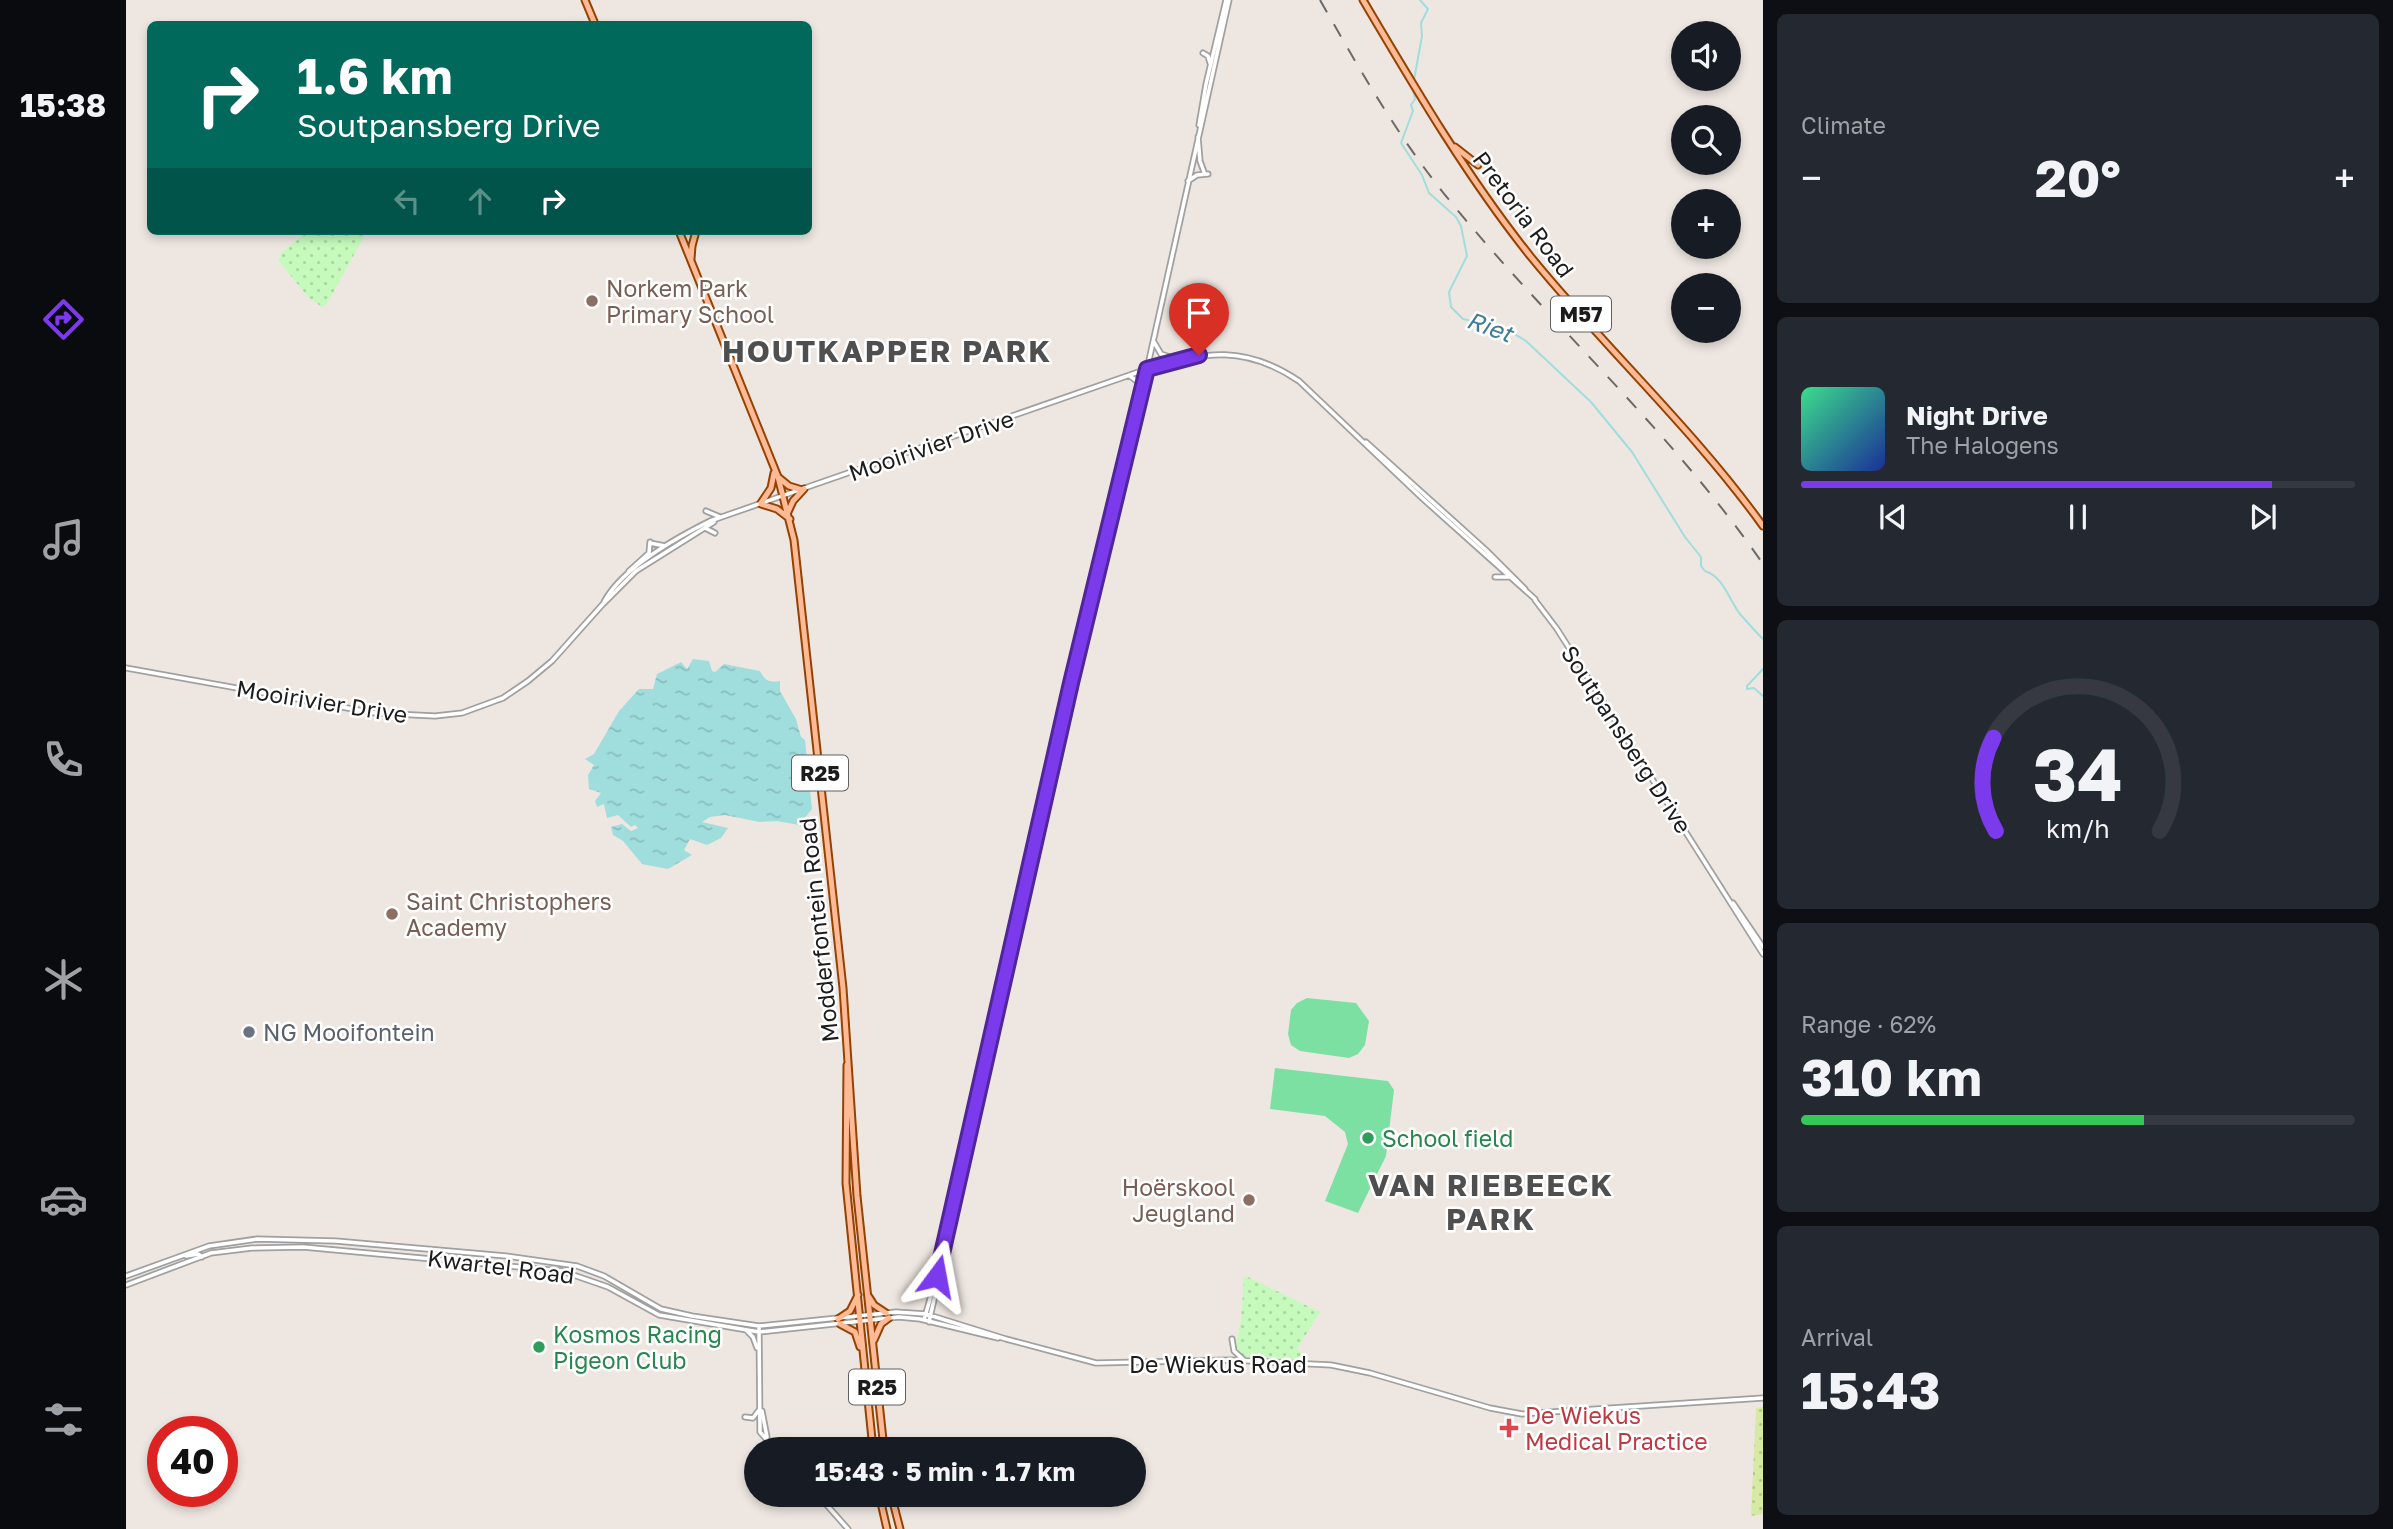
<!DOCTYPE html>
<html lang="en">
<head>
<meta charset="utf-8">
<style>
	body { margin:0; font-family:"Golos Text",sans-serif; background:#242831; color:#f1f3f6; height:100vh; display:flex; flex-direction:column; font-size:26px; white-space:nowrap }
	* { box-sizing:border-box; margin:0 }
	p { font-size:23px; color:#9ea1a6 }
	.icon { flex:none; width:38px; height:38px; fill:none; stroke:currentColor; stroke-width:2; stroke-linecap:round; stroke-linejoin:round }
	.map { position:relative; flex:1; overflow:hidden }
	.side { display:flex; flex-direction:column; gap:14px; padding:14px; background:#0d0f14; width:630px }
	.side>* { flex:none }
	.guide { position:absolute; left:21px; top:21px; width:665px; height:214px; border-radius:10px; box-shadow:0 4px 10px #0003; background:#00695c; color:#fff; overflow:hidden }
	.fabs { position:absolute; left:1545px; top:21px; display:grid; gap:14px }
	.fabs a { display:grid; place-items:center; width:70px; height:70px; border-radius:50%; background:#171b24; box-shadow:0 4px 10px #0003; font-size:35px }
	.speed { position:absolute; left:21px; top:1416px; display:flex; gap:14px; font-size:35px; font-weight:700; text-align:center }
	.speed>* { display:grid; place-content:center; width:91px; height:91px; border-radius:50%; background:#171b24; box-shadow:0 4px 10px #0003; line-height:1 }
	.speed .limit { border:10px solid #d22; background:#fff; color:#111 }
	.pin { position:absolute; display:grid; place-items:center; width:60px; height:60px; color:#fff; margin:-72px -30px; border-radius:50% 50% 50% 0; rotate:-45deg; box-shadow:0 0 7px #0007 }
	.pin .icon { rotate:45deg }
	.me { position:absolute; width:77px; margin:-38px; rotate:13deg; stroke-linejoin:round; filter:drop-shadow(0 0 5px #0008) }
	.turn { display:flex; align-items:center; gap:24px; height:147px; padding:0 35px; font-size:32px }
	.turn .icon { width:91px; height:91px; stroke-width:2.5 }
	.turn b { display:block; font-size:49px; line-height:60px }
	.lanes { display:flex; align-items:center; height:66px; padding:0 35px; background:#0003; justify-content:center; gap:35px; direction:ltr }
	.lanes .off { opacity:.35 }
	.big { font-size:52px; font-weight:700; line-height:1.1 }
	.side .tile { flex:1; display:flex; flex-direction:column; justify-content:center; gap:10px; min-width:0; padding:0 24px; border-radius:10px; background:#242831 }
	.side .dial { align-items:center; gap:0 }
	.dial svg { height:182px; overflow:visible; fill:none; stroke:#363941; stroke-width:7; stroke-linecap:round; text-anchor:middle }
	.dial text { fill:#f1f3f6; stroke:none }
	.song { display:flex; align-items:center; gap:21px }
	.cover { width:84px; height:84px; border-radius:10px; background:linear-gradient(135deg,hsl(150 70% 55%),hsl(230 70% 35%)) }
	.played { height:7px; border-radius:4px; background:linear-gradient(90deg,#7c3aed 85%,#363941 85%) }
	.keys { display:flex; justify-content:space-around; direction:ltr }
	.heat { display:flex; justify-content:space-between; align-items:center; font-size:38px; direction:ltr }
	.charge { height:10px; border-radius:5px; background:linear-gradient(90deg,#34c759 62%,#363941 0) }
	.trip { position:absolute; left:618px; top:1437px; width:402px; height:70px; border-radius:35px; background:#171b24; box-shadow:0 4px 10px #0003; font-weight:700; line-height:70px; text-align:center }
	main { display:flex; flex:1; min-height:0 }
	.dock { display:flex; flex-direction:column; width:126px; justify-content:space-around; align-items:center; background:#090b0e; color:#9ea1a6 }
	.dock .icon { width:49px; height:49px }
	.dock .selected { color:#7c3aed }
	.dock b { font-size:32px; color:#f1f3f6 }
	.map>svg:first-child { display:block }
	.grass { fill:url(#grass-dots) }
	.park { fill:url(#park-dots) }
	.pitch { fill:#7ce0a3 }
	.water { fill:url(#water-ripples) }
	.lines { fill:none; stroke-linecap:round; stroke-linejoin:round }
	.stream { stroke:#a0dddd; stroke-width:2 }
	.tertiary-casing { stroke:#a0a0a0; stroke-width:7 }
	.primary-casing { stroke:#944200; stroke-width:9 }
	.tertiary { stroke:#fff; stroke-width:3.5 }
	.primary { stroke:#feba96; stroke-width:5 }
	.rail { stroke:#6a6a6a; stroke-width:2; stroke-dasharray:14 14; stroke-linecap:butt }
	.route-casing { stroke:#51269a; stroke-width:18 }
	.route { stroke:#7c3aed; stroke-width:12 }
	.education-dot { fill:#8d6e63; stroke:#fff; stroke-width:2.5 }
	.worship-dot { fill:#6b7280; stroke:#fff; stroke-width:2.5 }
	.leisure-dot { fill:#2e9e5b; stroke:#fff; stroke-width:2.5 }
	.health-dot { fill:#e0444e; stroke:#fff; stroke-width:2.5 }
	.labels { text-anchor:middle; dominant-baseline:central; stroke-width:5; stroke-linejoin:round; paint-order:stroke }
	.shield { fill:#fff; stroke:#606060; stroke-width:2 }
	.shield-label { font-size:21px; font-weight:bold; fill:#1c1c1c }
	.street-label { font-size:23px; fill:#1c1c1c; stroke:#fff }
	.education-label { font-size:23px; fill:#785e54; stroke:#fff; text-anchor:start }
	.worship-label { font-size:23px; fill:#5b616d; stroke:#fff; text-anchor:start }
	.leisure-label { font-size:23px; fill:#27864d; stroke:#fff; text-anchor:start }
	.health-label { font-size:23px; fill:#be3a42; stroke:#fff; text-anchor:start }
	.water-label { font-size:24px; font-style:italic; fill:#3f7e96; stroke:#fff }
	.district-label { font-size:30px; font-weight:bold; letter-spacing:2px; fill:#4f4f4f; stroke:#fff }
</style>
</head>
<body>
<main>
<nav class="dock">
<b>15:38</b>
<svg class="icon selected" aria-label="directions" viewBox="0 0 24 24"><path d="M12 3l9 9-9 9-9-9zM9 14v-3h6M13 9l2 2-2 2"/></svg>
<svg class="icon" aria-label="music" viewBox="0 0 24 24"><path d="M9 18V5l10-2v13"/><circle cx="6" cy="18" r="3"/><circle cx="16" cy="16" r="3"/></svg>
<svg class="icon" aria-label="phone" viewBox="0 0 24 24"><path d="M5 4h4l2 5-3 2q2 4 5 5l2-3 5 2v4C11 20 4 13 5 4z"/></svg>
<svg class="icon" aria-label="climate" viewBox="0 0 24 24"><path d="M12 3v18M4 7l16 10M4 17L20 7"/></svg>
<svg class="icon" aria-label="car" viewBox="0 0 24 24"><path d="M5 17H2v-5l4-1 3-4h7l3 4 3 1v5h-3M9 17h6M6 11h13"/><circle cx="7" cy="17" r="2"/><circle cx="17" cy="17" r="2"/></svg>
<svg class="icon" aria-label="filters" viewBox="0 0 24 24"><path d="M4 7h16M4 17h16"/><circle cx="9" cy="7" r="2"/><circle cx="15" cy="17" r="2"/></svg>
</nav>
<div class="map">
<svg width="1637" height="1529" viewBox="0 0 1637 1529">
	<defs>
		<pattern id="grass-dots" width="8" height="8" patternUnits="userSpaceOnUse" patternTransform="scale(1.75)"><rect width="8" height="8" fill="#d6eaa5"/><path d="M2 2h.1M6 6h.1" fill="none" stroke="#b7c88d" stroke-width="1.8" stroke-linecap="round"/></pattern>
		<pattern id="park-dots" width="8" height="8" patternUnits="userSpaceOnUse" patternTransform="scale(1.75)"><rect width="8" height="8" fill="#c5fabc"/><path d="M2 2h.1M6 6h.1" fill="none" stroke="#a9d6a1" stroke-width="1.8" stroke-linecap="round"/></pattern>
		<pattern id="water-ripples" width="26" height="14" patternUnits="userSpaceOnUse" patternTransform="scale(1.75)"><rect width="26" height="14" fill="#a0dddd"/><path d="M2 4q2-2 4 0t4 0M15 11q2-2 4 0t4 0" fill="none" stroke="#89bdbd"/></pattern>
	</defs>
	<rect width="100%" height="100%" fill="#eee7e1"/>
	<!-- grass -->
	<path class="grass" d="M 1637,1407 L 1637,1514 L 1625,1516 L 1630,1408 Z"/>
	<!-- park -->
	<path class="park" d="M 182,231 L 241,231 L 201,304 L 196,307 L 182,297 L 152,260 L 155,253 Z
		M 1118,1277 L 1122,1277 L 1194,1312 L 1171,1349 L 1176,1355 L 1174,1359 L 1120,1359 L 1112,1353 L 1110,1344 L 1115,1320 Z"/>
	<!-- pitch -->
	<path class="pitch" d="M 1181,998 L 1230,1003 L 1243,1021 L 1239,1045 L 1232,1054 L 1223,1058 L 1174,1051 L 1165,1045 L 1162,1034 L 1165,1010 L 1171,1003 Z
		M 1149,1068 L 1262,1081 L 1268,1090 L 1260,1156 L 1232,1213 L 1199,1201 L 1222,1144 L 1219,1132 L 1199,1116 L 1144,1109 Z"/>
	<!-- water -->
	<path class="water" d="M 567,659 L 583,661 L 586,671 L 589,672 L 598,664 L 634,671 C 639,681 644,683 654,681 L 654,691 L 670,719 L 675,737 L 679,740 L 686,809 L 673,825 L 651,821 L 633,822 L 599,815 L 584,817 L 576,822 L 602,828 L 595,838 L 581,845 L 564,839 L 558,850 L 566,855 L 542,869 L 516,864 L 497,841 L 487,835 L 485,827 L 496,824 L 505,831 L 512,828 L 509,825 L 505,827 L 492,815 L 481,818 L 478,804 L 471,807 L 469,801 L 475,793 L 463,789 L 462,775 L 468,765 L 459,759 L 468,754 L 493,711 L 513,689 L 527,689 L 531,674 L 555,662 L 561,669 Z"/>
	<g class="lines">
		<!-- stream -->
		<path class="stream" d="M 1288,80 L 1296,36 L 1295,23 L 1302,9 L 1294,0
			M 1287,89 L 1289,99 L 1285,105 L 1287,111 L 1275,143 L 1296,175 L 1303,193 L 1330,217 L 1335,226 L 1341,256 L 1323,292 L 1325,307 L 1337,319 L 1380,329 L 1400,341 L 1465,402 L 1506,452 L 1559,537 L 1575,557 L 1575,566 L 1579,571 C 1598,577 1603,600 1614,614 C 1621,622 1629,631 1637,639
			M 1637,669 L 1621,686 L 1621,689 L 1628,688 L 1637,696"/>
		<defs>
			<path id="tertiary" d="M 1077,53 L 1082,56 L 1084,63
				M 1073,125 L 1080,84 L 1100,0
				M 1072,137 L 1074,161 L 1078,172
				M 1062,181 L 1071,175 L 1082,174
				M 1028,342 L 1035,354 L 1050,359
				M 1004,376 L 1016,385
				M 1240,442 L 1360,550 L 1399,589
				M 580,511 L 594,517
				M 579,528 L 589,533
				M 524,543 L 539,546
				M 503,571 L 523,553 L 524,542
				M 1369,577 L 1382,577
				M 1409,600 L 1431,629 L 1637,954
				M 478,602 C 496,568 550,538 584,521 L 1021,369 C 1078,351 1120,345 1173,381 L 1296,498 L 1409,599
				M 0,668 L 249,713 L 309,716 L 336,713 L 377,698 L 402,681 L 426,661 L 476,605 L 510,571 L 588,522
				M 913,824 L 956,640
				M 1607,903 L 1637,947
				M 60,1256 L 72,1254 L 76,1257
				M 0,1276 L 83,1246 L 131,1239 L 210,1241 L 380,1256 L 451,1266 L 478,1276 L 535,1309 L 566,1316 L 633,1326 L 770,1312 L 800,1314 L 880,1339 L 970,1363 L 1104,1360 L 1205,1365 L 1244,1373 L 1364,1408 L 1396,1414 L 1637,1398
				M 0,1285 L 85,1253 L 126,1248 L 177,1247 L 436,1271 L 482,1287 L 533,1315 L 633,1332 L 773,1317 L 794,1319 L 872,1338
				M 798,1320 L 812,1271 L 885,947
				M 803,1322 L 960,627 L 1017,387 L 1103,0
				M 633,1326 L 634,1432 L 649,1449
				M 621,1331 L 627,1337 L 631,1348
				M 1106,1339 L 1108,1351 L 1118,1360
				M 636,1411 L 641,1437
				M 619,1417 L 627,1418 L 633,1410
				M 633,1447 L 639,1444 L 644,1445
				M 691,1494 L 722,1529"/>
			<path id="primary" d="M 459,0 L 469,24
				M 1237,0 C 1289,88 1341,177 1405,257 C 1480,349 1568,430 1637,526
				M 1329,147 L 1352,165
				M 553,231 L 652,477 L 668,540 L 717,988 L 731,1196 L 758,1449
				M 565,259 L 566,246 L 570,231
				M 652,477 L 663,486 L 676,490
				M 635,503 L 645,488 L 648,473
				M 635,504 L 651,509 L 664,519
				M 662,512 L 667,501 L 678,489
				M 721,1065 L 720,1183 L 747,1449
				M 743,1297 L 748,1305 L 760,1313
				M 712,1319 L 724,1311 L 732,1295
				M 714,1324 L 729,1332 L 734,1347
				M 748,1340 L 755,1324 L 763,1318
				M 753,1494 L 761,1529
				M 765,1494 L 774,1529"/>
		</defs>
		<!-- tertiary casing -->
		<use href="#tertiary" class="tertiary-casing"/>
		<!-- primary casing -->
		<use href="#primary" class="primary-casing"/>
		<!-- tertiary -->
		<use href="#tertiary" class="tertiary"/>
		<!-- primary -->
		<use href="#primary" class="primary"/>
		<!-- rail -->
		<path class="rail" d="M 1194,0 C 1234,70 1273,139 1324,201 C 1425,325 1546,432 1637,564"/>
	</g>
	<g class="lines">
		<defs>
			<path id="route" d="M 811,1276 L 945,683 L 1021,369 L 1073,355"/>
		</defs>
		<!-- route casing -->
		<use href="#route" class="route-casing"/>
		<!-- route -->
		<use href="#route" class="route"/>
	</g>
	<!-- markers -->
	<g class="education-dot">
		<circle cx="466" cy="301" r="7"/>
		<circle cx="266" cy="914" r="7"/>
		<circle cx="1123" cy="1200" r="7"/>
	</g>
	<circle class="worship-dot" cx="123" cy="1032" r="7"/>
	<g class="leisure-dot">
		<circle cx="1242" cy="1138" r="7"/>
		<circle cx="413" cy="1347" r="7"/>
	</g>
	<path class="health-dot" d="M1379.5 1417.5h7v7h7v7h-7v7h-7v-7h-7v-7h7z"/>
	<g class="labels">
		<!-- shield labels -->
		<g class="shield">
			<rect x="1425" y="296.5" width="60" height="35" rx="5"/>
			<rect x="666" y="755.5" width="56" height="35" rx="5"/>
			<rect x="723" y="1369.5" width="56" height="35" rx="5"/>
		</g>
		<g class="shield-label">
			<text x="1455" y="314">M57</text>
			<text x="694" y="773">R25</text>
			<text x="751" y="1387">R25</text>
		</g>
		<!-- street labels -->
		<g class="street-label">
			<text transform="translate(1398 214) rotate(53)">Pretoria Road</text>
			<text transform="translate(805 445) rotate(-19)">Mooirivier Drive</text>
			<text transform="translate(196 701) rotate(9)">Mooirivier Drive</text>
			<text transform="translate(1501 739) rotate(57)">Soutpansberg Drive</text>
			<text transform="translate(692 930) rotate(-96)">Modderfontein Road</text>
			<text transform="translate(375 1266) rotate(7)">Kwartel Road</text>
			<text x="1092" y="1364">De Wiekus Road</text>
		</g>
		<!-- education labels -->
		<g class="education-label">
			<text x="480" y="288">Norkem Park<tspan x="480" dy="26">Primary School</tspan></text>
			<text x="280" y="901">Saint Christophers<tspan x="280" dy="26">Academy</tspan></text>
			<text x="1109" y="1187" text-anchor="end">Hoërskool<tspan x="1109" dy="26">Jeugland</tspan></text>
		</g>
		<!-- worship labels -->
		<g class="worship-label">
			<text x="137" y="1032">NG Mooifontein</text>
		</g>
		<!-- leisure labels -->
		<g class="leisure-label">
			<text x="1256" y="1138">School field</text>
			<text x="427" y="1334">Kosmos Racing<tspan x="427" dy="26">Pigeon Club</tspan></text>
		</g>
		<!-- health labels -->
		<g class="health-label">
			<text x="1399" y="1415">De Wiekus<tspan x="1399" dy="26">Medical Practice</tspan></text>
		</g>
		<!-- water labels -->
		<g class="water-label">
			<text transform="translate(1364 326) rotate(20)">Riet</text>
		</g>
		<!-- district labels -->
		<g class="district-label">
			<text x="761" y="351">HOUTKAPPER PARK</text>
			<text x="1365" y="1185">VAN RIEBEECK<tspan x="1365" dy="34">PARK</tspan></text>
		</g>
	</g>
</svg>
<div class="fabs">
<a><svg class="icon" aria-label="sound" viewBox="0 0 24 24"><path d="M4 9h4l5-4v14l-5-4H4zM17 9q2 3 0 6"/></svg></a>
<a><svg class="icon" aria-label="search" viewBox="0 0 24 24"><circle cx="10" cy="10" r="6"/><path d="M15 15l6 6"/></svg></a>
<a>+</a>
<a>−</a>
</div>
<div class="speed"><div class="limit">40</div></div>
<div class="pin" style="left:1073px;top:355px;background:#d93025"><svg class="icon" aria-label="arrive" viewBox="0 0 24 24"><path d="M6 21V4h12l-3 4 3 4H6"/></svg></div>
<svg class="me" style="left:811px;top:1276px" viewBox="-20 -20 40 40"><path d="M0-17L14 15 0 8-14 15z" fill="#7c3aed" stroke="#fff" stroke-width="4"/></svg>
<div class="trip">15:43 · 5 min · 1.7 km</div>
<div class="guide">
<div class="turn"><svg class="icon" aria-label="right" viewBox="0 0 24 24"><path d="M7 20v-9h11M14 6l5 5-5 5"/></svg><div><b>1.6 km</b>Soutpansberg Drive</div></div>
<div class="lanes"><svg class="icon off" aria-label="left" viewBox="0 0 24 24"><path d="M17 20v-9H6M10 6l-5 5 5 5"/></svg><svg class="icon off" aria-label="ahead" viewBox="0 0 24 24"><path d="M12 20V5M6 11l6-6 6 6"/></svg><svg class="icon" aria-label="right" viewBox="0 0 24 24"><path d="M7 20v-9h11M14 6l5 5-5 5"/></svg></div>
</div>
</div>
<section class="side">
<div class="tile"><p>Climate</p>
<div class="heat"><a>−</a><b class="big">20°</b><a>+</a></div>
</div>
<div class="tile">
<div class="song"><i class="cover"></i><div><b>Night Drive</b><p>The Halogens</p></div></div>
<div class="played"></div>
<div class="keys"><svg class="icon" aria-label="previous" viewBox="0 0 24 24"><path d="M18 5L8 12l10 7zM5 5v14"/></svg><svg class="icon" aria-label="pause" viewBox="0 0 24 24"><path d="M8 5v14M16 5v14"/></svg><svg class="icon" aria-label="next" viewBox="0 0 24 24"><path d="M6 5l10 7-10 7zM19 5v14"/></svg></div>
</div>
<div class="tile dial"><svg viewBox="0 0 100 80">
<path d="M14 69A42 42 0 1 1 86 69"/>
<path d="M14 69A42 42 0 0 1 13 28" stroke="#7c3aed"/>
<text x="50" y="56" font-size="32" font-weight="700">34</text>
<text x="50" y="72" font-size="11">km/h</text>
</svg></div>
<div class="tile"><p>Range · 62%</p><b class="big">310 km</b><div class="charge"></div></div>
<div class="tile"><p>Arrival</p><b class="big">15:43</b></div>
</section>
</main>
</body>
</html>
